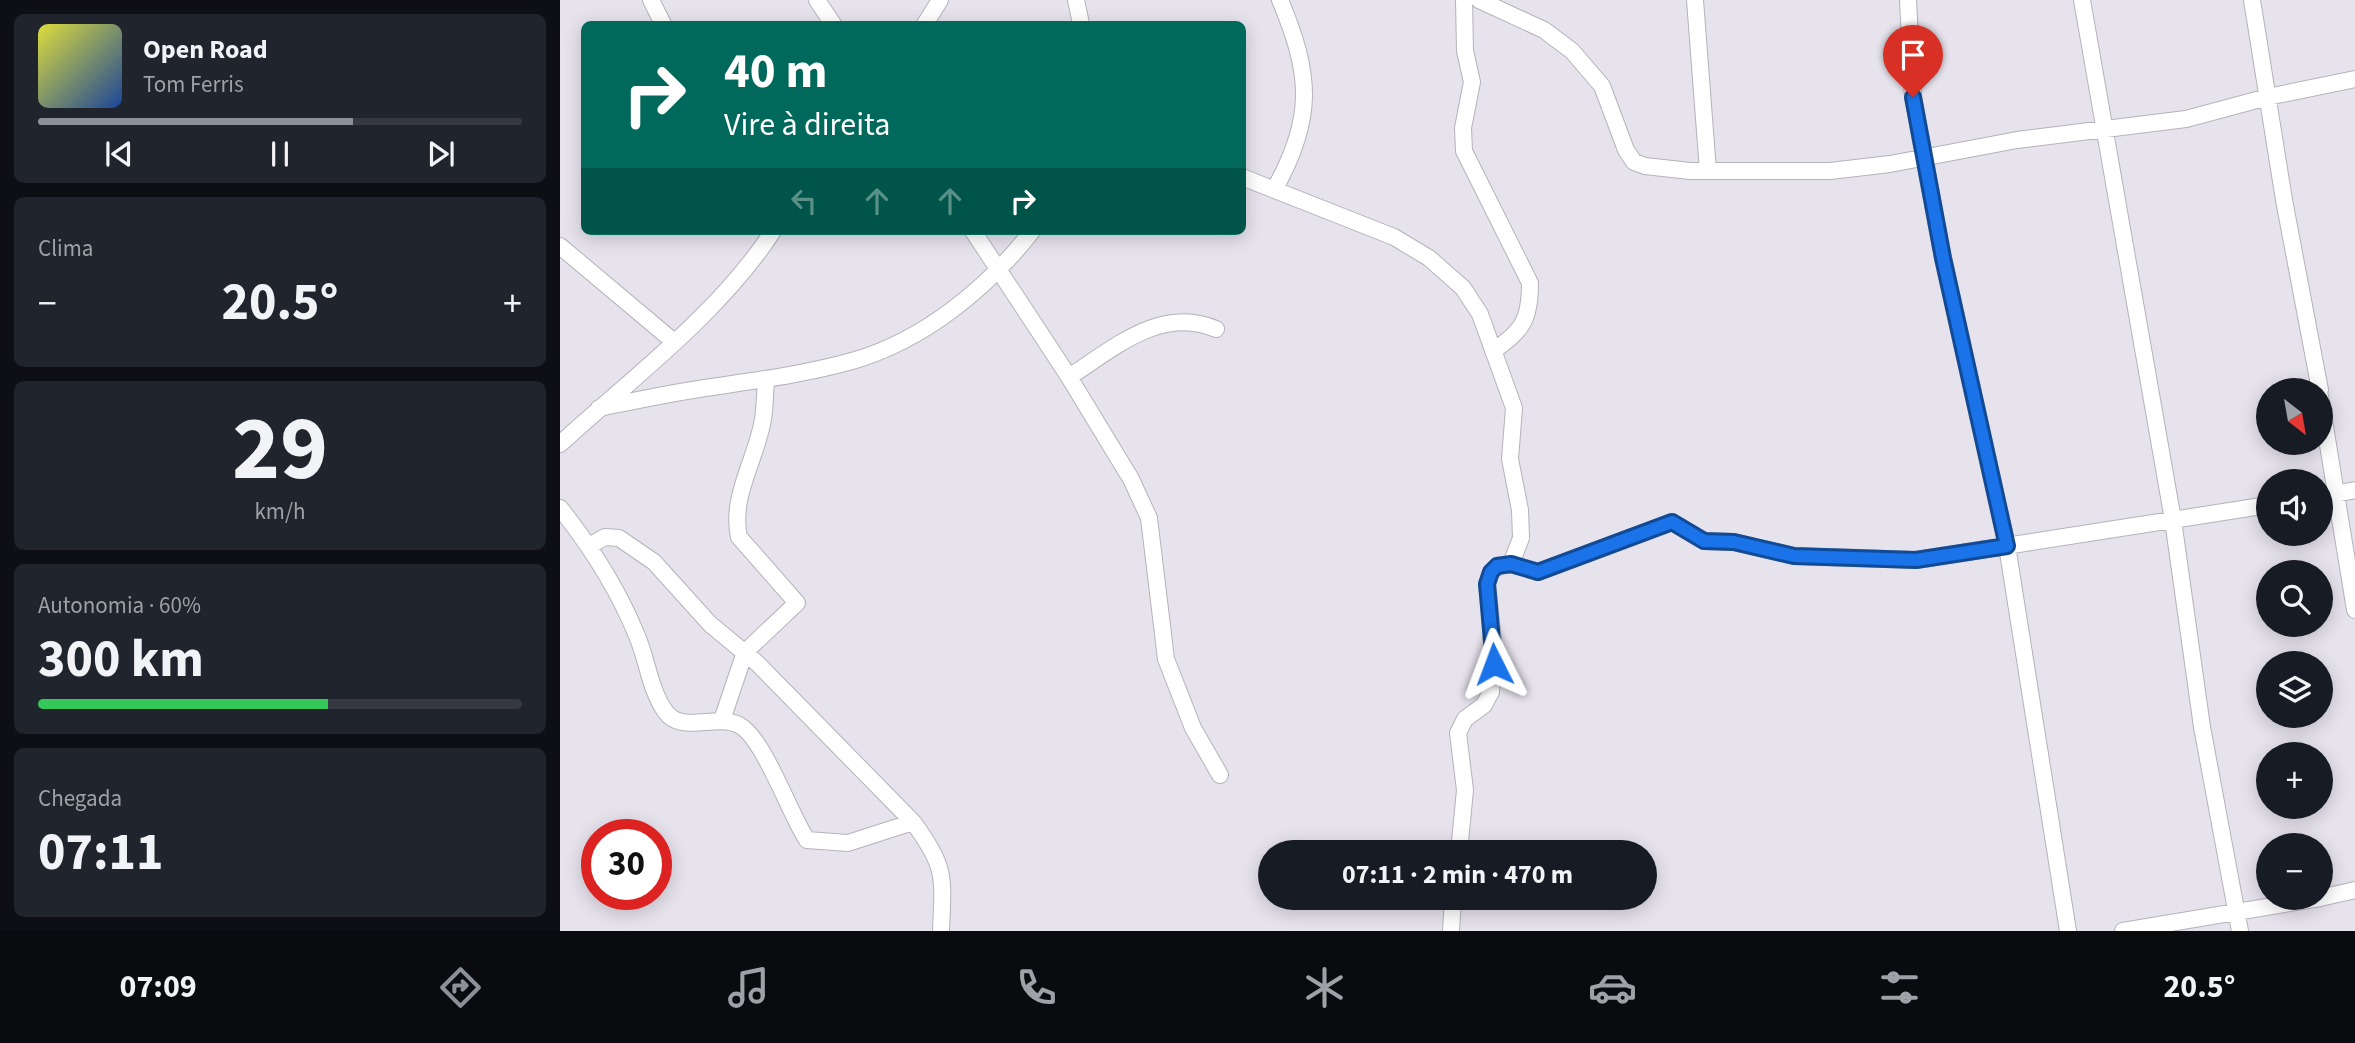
<!DOCTYPE html>
<html lang="pt">
<head>
<meta charset="utf-8">
<style>
	body { margin:0; font-family:"Source Sans 3",sans-serif; background:#20242c; color:#f1f3f6; height:100vh; display:flex; flex-direction:column; font-size:26px; white-space:nowrap }
	* { box-sizing:border-box; margin:0 }
	p { font-size:23px; color:#9ea1a6 }
	.icon { flex:none; width:38px; height:38px; fill:none; stroke:currentColor; stroke-width:2; stroke-linecap:round; stroke-linejoin:round }
	.map { position:relative; flex:1; overflow:hidden }
	.side { display:flex; flex-direction:column; gap:14px; padding:14px; background:#0d0f14; width:560px }
	.side>* { flex:none }
	.guide { position:absolute; left:21px; top:21px; width:665px; height:214px; border-radius:10px; box-shadow:0 4px 18px #0003; background:#00695c; color:#fff; overflow:hidden }
	.needle { width:46px; rotate:149deg }
	.buttons { position:absolute; left:1696px; top:378px; display:grid; gap:14px }
	.buttons a { display:grid; place-items:center; width:77px; height:77px; border-radius:50%; background:#171b24; box-shadow:0 4px 18px #0003; font-size:35px }
	.speed { position:absolute; left:21px; top:819px; display:flex; gap:14px; font-size:35px; font-weight:700; text-align:center }
	.speed>* { display:grid; place-content:center; width:91px; height:91px; border-radius:50%; background:#171b24; box-shadow:0 4px 18px #0003; line-height:1 }
	.speed .limit { border:10px solid #d22; background:#fff; color:#111 }
	.pin { position:absolute; display:grid; place-items:center; width:60px; height:60px; color:#fff; margin:-72px -30px; border-radius:50% 50% 50% 0; rotate:-45deg; box-shadow:0 0 7px #0007 }
	.pin .icon { rotate:45deg }
	.me { position:absolute; width:77px; margin:-38px; rotate:357deg; stroke-linejoin:round; filter:drop-shadow(0 0 5px #0008) }
	.turn { display:flex; align-items:center; gap:24px; height:147px; padding:0 28px; font-size:32px }
	.turn .icon { width:91px; height:91px; stroke-width:2.5 }
	.turn b { display:block; font-size:49px; line-height:60px }
	.lanes { display:flex; align-items:center; height:66px; padding:0 28px; background:#0003; justify-content:center; gap:35px; direction:ltr }
	.lanes .off { opacity:.35 }
	.big { font-size:52px; font-weight:700; line-height:1.1 }
	.side .card { flex:1; display:flex; flex-direction:column; justify-content:center; gap:10px; min-width:0; padding:0 24px; border-radius:10px; background:#20242c }
	.side .dial { align-items:center; gap:0 }
	.dial b { font-size:91px; line-height:1 }
	.song { display:flex; align-items:center; gap:21px }
	.cover { width:84px; height:84px; border-radius:10px; background:linear-gradient(135deg,hsl(60 70% 55%),hsl(220 70% 35%)) }
	.played { height:7px; border-radius:4px; background:linear-gradient(90deg,#8c9099 65%,#363941 65%) }
	.keys { display:flex; justify-content:space-around; direction:ltr }
	.heat { display:flex; justify-content:space-between; align-items:center; font-size:38px; direction:ltr }
	.charge { height:10px; border-radius:5px; background:linear-gradient(90deg,#34c759 60%,#363941 0) }
	.trip { position:absolute; left:698px; top:840px; width:399px; height:70px; border-radius:35px; background:#171b24; box-shadow:0 4px 18px #0003; font-weight:700; line-height:70px; text-align:center }
	.tabs { display:flex; height:112px; justify-content:space-around; align-items:center; background:#090b0e; color:#9ea1a6 }
	.tabs .icon { width:49px; height:49px }
	.tabs .selected { color:#8c9099 }
	.tabs b { font-size:32px; color:#f1f3f6 }
	main { display:flex; flex:1; min-height:0 }
	.map>svg:first-child { display:block }
	.lines { fill:none; stroke-linecap:round; stroke-linejoin:round }
	.street-casing { stroke:#b5b2bb; stroke-width:18 }
	.street { stroke:#fff; stroke-width:16 }
	.route-casing { stroke:#114b97; stroke-width:18 }
	.route { stroke:#1a73e8; stroke-width:12 }
</style>
</head>
<body>
<main>
<section class="side">
<div class="card">
<div class="song"><i class="cover"></i><div><b>Open Road</b><p>Tom Ferris</p></div></div>
<div class="played"></div>
<div class="keys"><svg class="icon" aria-label="previous" viewBox="0 0 24 24"><path d="M18 5L8 12l10 7zM5 5v14"/></svg><svg class="icon" aria-label="pause" viewBox="0 0 24 24"><path d="M8 5v14M16 5v14"/></svg><svg class="icon" aria-label="next" viewBox="0 0 24 24"><path d="M6 5l10 7-10 7zM19 5v14"/></svg></div>
</div>
<div class="card"><p>Clima</p>
<div class="heat"><a>−</a><b class="big">20.5°</b><a>+</a></div>
</div>
<div class="card dial"><b>29</b><p>km/h</p></div>
<div class="card"><p>Autonomia · 60%</p><b class="big">300 km</b><div class="charge"></div></div>
<div class="card"><p>Chegada</p><b class="big">07:11</b></div>
</section>
<div class="map">
<svg width="1795" height="931" viewBox="0 0 1795 931">
	<rect width="100%" height="100%" fill="#e7e3ed"/>
	<g class="lines">
		<defs>
			<path id="street" d="M 91,0 L 103,24
				M 257,0 L 273,24
				M 516,0 L 521,24
				M 904,0 L 905,51 L 912,82 L 903,128 L 904,151 L 970,283 C 970,319 963,331 933,351
				M 919,0 L 984,30 L 1012,51 L 1042,86 L 1066,150 L 1074,162 L 1085,166 L 1130,171 L 1270,171 L 1330,164 L 1457,140 L 1626,119 L 1708,97 L 1795,79
				M 1135,0 L 1148,171
				M 1348,0 L 1353,97 L 1383,258 L 1447,546 L 1508,931
				M 1522,0 L 1613,520 L 1642,727 L 1680,931
				M 1692,0 L 1724,200 L 1760,390
				M 365,24 L 380,0
				M 682,177 L 834,237 L 869,258 L 903,288 L 920,314 L 954,408 L 950,459 L 960,510 L 961,538 L 951,564
				M 714,190 C 755,118 751,74 720,0
				M 413,231 L 509,377 L 571,479 L 589,518 L 606,659 L 633,728 L 660,775
				M 0,246 L 113,341
				M 509,377 C 553,349 601,305 656,329
				M 1760,396 L 1795,610
				M 39,408 C 73,401 106,394 139,389 C 190,381 242,375 292,361 C 363,341 428,288 472,231
				M 0,444 C 72,378 160,313 213,231
				M 1760,497 L 1795,490
				M 0,508 C 31,547 58,589 77,636 C 87,659 90,690 105,711 C 121,735 156,713 179,725 C 204,738 230,815 247,840 L 288,843 L 353,822
				M 29,546 L 45,537 L 59,538 L 94,562 L 150,624 L 197,663 L 353,822 C 387,868 383,877 381,931
				M 162,720 L 185,652 L 237,603 L 179,537 C 170,496 197,458 203,419 C 205,406 205,393 206,380
				M 899,852 L 905,790 L 898,733 L 905,719 L 924,705 L 931,692 L 934,649 L 927,584 L 931,572 L 938,566 L 951,564 L 978,572 L 1112,522 L 1144,541 L 1173,542 L 1234,556 L 1356,560 L 1708,505
				M 1760,898 L 1795,890
				M 891,931 L 893,898
				M 1563,931 L 1760,898"/>
		</defs>
		<!-- street casing -->
		<use href="#street" class="street-casing"/>
		<!-- street -->
		<use href="#street" class="street"/>
	</g>
	<g class="lines">
		<defs>
			<path id="route" d="M 934,664 L 927,584 L 931,572 L 937,566 L 951,564 L 978,572 L 1112,522 L 1144,541 L 1174,542 L 1234,556 L 1356,560 L 1447,546 L 1383,258 L 1353,97"/>
		</defs>
		<!-- route casing -->
		<use href="#route" class="route-casing"/>
		<!-- route -->
		<use href="#route" class="route"/>
	</g>
</svg>
<div class="buttons">
<a><svg class="needle" viewBox="-14 -14 28 28"><path d="M0-13l5 13h-10z" fill="#e53935"/><path d="M0 13l5-13h-10z" fill="#9ea1a6"/></svg></a>
<a><svg class="icon" aria-label="sound" viewBox="0 0 24 24"><path d="M4 9h4l5-4v14l-5-4H4zM17 9q2 3 0 6"/></svg></a>
<a><svg class="icon" aria-label="search" viewBox="0 0 24 24"><circle cx="10" cy="10" r="6"/><path d="M15 15l6 6"/></svg></a>
<a><svg class="icon" aria-label="layers" viewBox="0 0 24 24"><path d="M12 4l9 5-9 5-9-5zM3 14l9 5 9-5"/></svg></a>
<a>+</a>
<a>−</a>
</div>
<div class="speed"><div class="limit">30</div></div>
<div class="pin" style="left:1353px;top:97px;background:#d93025"><svg class="icon" aria-label="arrive" viewBox="0 0 24 24"><path d="M6 21V4h12l-3 4 3 4H6"/></svg></div>
<svg class="me" style="left:934px;top:664px" viewBox="-20 -20 40 40"><path d="M0-17L14 15 0 8-14 15z" fill="#1a73e8" stroke="#fff" stroke-width="4"/></svg>
<div class="trip">07:11 · 2 min · 470 m</div>
<div class="guide">
<div class="turn"><svg class="icon" aria-label="right" viewBox="0 0 24 24"><path d="M7 20v-9h11M14 6l5 5-5 5"/></svg><div><b>40 m</b>Vire à direita</div></div>
<div class="lanes"><svg class="icon off" aria-label="left" viewBox="0 0 24 24"><path d="M17 20v-9H6M10 6l-5 5 5 5"/></svg><svg class="icon off" aria-label="ahead" viewBox="0 0 24 24"><path d="M12 20V5M6 11l6-6 6 6"/></svg><svg class="icon off" aria-label="ahead" viewBox="0 0 24 24"><path d="M12 20V5M6 11l6-6 6 6"/></svg><svg class="icon" aria-label="right" viewBox="0 0 24 24"><path d="M7 20v-9h11M14 6l5 5-5 5"/></svg></div>
</div>
</div>
</main>
<nav class="tabs">
<b>07:09</b>
<svg class="icon selected" aria-label="directions" viewBox="0 0 24 24"><path d="M12 3l9 9-9 9-9-9zM9 14v-3h6M13 9l2 2-2 2"/></svg>
<svg class="icon" aria-label="music" viewBox="0 0 24 24"><path d="M9 18V5l10-2v13"/><circle cx="6" cy="18" r="3"/><circle cx="16" cy="16" r="3"/></svg>
<svg class="icon" aria-label="phone" viewBox="0 0 24 24"><path d="M5 4h4l2 5-3 2q2 4 5 5l2-3 5 2v4C11 20 4 13 5 4z"/></svg>
<svg class="icon" aria-label="climate" viewBox="0 0 24 24"><path d="M12 3v18M4 7l16 10M4 17L20 7"/></svg>
<svg class="icon" aria-label="car" viewBox="0 0 24 24"><path d="M5 17H2v-5l4-1 3-4h7l3 4 3 1v5h-3M9 17h6M6 11h13"/><circle cx="7" cy="17" r="2"/><circle cx="17" cy="17" r="2"/></svg>
<svg class="icon" aria-label="filters" viewBox="0 0 24 24"><path d="M4 7h16M4 17h16"/><circle cx="9" cy="7" r="2"/><circle cx="15" cy="17" r="2"/></svg>
<b>20.5°</b>
</nav>
</body>
</html>
